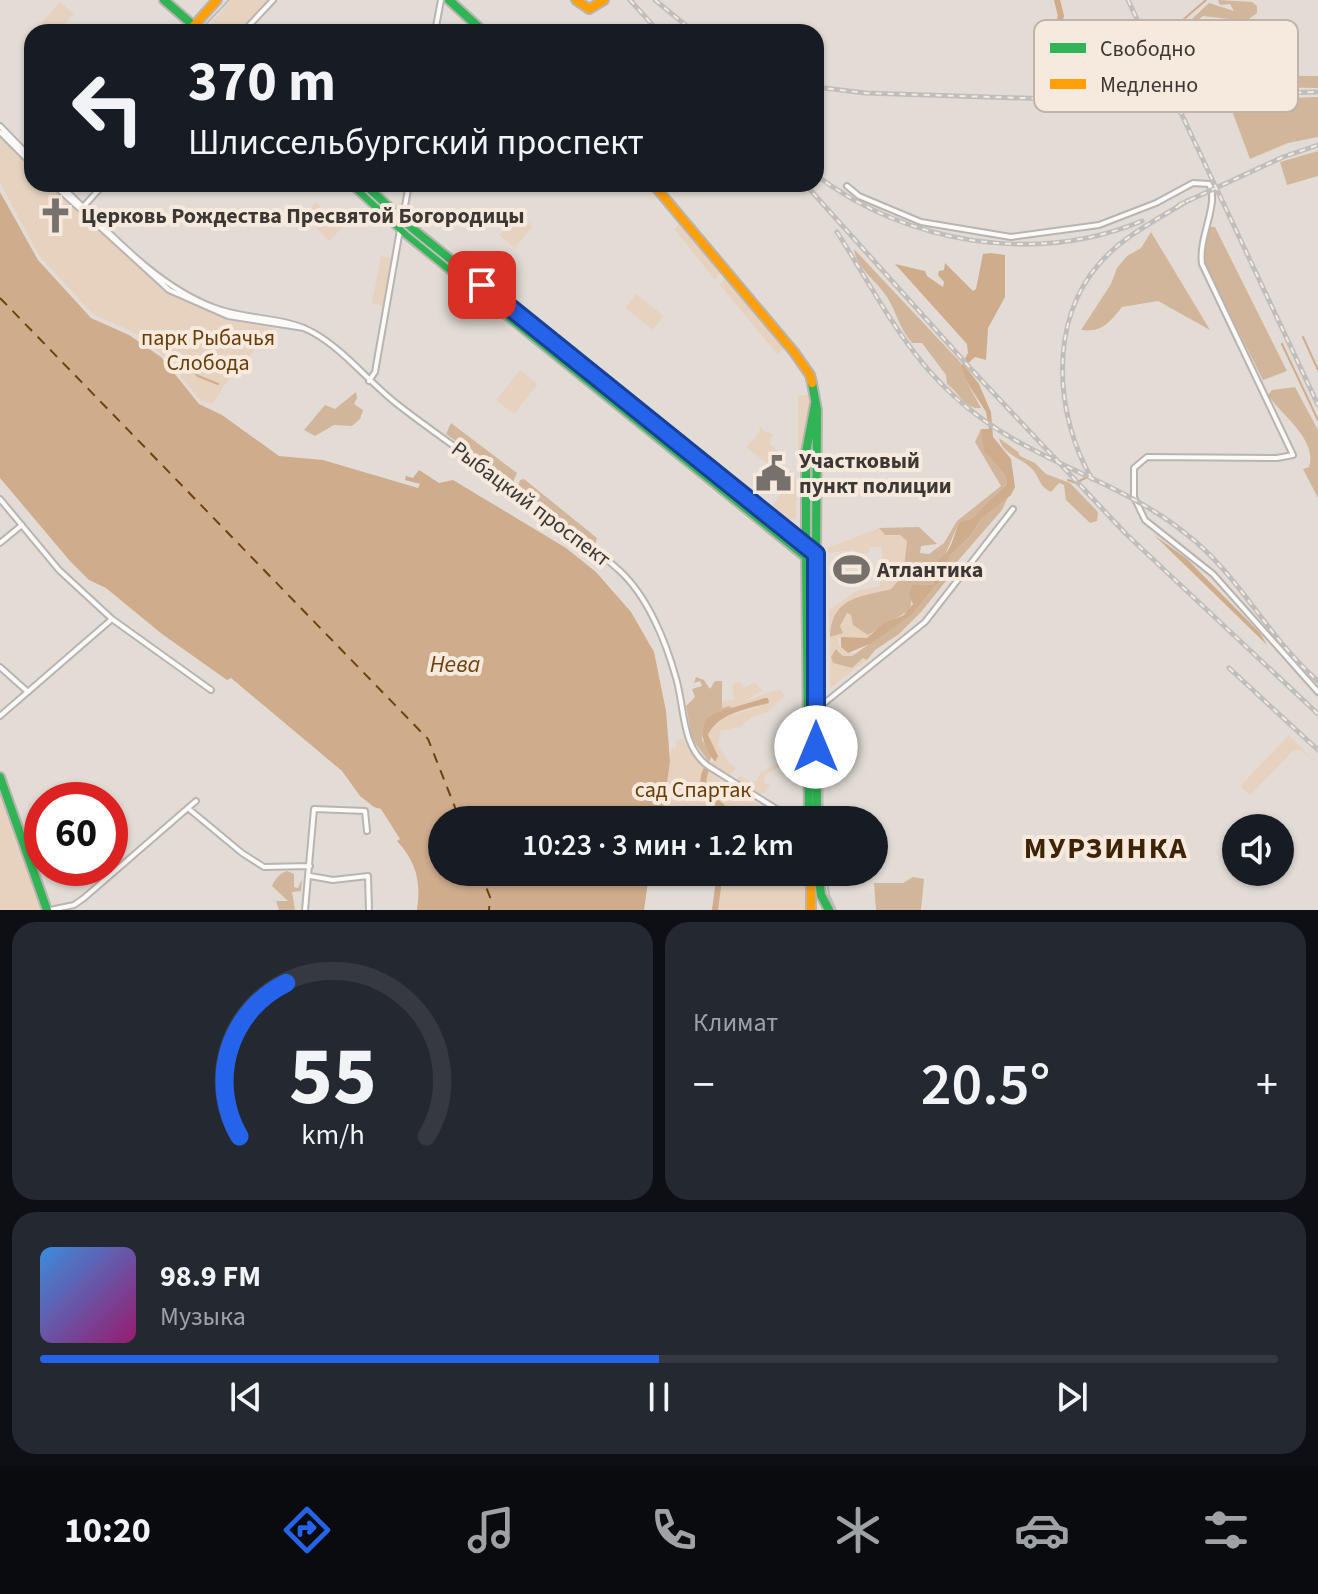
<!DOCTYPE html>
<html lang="ru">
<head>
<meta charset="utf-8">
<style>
	body { margin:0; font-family:"Source Sans 3",sans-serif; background:#242831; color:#f1f3f6; height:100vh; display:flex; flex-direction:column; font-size:30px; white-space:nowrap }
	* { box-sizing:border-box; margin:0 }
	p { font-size:26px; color:#9ea1a6 }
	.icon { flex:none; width:44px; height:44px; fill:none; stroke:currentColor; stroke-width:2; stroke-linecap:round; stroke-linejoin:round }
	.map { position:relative; height:910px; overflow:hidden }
	.sheet { display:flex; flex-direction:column; gap:12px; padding:12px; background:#0d0f14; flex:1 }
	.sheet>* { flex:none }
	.banner { position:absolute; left:24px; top:24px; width:800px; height:168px; border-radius:24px; box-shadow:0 2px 6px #0004; background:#171b24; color:#f1f3f6; overflow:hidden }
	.tools { position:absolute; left:1222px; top:814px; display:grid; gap:16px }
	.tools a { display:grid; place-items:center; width:72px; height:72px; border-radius:50%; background:#171b24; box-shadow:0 2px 6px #0004; font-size:40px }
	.speed { position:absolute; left:24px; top:782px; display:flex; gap:16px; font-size:40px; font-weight:700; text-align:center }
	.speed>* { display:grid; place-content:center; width:104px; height:104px; border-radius:50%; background:#171b24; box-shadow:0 2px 6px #0004; line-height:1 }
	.speed .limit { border:12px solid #d22; background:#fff; color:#111 }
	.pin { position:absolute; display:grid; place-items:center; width:68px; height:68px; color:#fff; margin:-34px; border-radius:16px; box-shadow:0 4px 12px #0006 }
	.me { position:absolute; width:88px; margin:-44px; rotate:0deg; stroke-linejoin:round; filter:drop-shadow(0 0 6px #0008) }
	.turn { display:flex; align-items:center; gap:28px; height:168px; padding:0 32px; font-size:36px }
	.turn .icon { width:104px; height:104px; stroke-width:2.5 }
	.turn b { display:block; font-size:56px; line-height:68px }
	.big { font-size:60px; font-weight:600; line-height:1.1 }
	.sheet .tile { flex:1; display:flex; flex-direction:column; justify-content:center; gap:12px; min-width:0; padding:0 28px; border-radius:24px; background:#242831 }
	.sheet .dial { align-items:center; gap:0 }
	.dial svg { height:208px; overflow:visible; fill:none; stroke:#363941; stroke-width:7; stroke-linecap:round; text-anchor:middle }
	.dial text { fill:#f1f3f6; stroke:none }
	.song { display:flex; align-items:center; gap:24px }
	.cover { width:96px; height:96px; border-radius:12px; background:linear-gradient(135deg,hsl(210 70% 55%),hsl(320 70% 35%)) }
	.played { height:8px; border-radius:4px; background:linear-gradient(90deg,#2563eb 50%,#363941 50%) }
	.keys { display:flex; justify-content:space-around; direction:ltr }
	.heat { display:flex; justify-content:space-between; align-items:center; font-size:44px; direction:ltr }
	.sheet .tiles { flex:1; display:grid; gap:12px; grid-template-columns:1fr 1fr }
	.tile:last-child { grid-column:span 2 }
	.trip { position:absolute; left:428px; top:806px; width:460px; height:80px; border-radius:40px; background:#171b24; box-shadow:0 2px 6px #0004; font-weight:600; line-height:80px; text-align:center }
	.menu { display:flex; height:128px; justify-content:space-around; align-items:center; background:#090b0e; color:#9ea1a6 }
	.menu .icon { width:56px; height:56px }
	.menu .selected { color:#2563eb }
	.menu b { font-size:36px; color:#f1f3f6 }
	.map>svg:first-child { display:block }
	.green { fill:#e7d2bf }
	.forest { fill:#d2b69b }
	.water { fill:#ceac8c }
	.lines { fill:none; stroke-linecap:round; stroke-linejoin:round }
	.stream { stroke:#ceac8c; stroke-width:2 }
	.river { stroke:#ceac8c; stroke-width:6 }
	.ferry { stroke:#6f410e; stroke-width:2; stroke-dasharray:10 8; stroke-linecap:butt }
	.street-casing { stroke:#b9b4af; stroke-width:8 }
	.fast-casing { stroke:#b9b4af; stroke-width:12 }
	.slow-casing { stroke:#b9b4af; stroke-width:12 }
	.street { stroke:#fbfaf9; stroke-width:4 }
	.fast { stroke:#30b455; stroke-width:8 }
	.slow { stroke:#ff9f0a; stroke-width:8 }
	.tram { stroke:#c0bebc; stroke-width:2 }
	.rail-casing { stroke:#c0bebc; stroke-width:5 }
	.rail { stroke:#f6e9de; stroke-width:2; stroke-dasharray:6; stroke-linecap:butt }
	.route-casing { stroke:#184099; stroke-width:20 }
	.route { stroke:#2563eb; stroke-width:14 }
	.labels { text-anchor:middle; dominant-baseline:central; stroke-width:8; stroke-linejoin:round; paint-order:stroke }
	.poi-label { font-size:22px; font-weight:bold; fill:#3d3834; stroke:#f6e9de; text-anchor:start }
	.park-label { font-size:22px; fill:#693c06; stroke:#f6e9de }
	.street-label { font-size:22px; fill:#3d3834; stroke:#f6e9de }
	.water-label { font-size:24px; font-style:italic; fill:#6f410e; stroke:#f6e9de }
	.district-label { font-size:30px; font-weight:bold; letter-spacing:2px; fill:#3e2304; stroke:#f6e9de }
	.key { fill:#f6e9de; stroke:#beb4ab; stroke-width:2 }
	.key-label { font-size:22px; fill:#3d3834 }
</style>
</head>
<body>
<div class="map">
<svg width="1318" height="910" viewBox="0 0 1318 910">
	<rect width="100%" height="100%" fill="#e3dcd6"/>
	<!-- green -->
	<path class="green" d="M 232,0 L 270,0 L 240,32 L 218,32 L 210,24 Z
		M 60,2 L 74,14 L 57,32 L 33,32 Z
		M 0,138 L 32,169 L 32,184 L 48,184 L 167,293 L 227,320 L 273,328 L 224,386 L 213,404 L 201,401 L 166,358 L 133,332 L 94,315 L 40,257 L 0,183 Z
		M 316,202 L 342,228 L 329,241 L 303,215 Z
		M 517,213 L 533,226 L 515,248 L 499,235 Z
		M 682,222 L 722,270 L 715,280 L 674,229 Z
		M 381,256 L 393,258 L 384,307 L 372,303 Z
		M 727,278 L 785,346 L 778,355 L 719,284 Z
		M 636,294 L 664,316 L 653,330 L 625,308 Z
		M 520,370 L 538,384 L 514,414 L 496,400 Z
		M 798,395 L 811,395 L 810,420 L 801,466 L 798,466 Z
		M 760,426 L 764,431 L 773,434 L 769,443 L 780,453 L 770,466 L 746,447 L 759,433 Z
		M 796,475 L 796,518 L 791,520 L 772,505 Z
		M 879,528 L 885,535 L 903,536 L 907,541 L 903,575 L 891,589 C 859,598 839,594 829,634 L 829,610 L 856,591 L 880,586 L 882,547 L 869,547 L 869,553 L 856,553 L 855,550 L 828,553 L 828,548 Z
		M 847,613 L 851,615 L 853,625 L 872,635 L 864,639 L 838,638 L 838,645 L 848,653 L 854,653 L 853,656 L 843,656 L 839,649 L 833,663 L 852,668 L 863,658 L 867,660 L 830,688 L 830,637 L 836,635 L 842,617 Z
		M 739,681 L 744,688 L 755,682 L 762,691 L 744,701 C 758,699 766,690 781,690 L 785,695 L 768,712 L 752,717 L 740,727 L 720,731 L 718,745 L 729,763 L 737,768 L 730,775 L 709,762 L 715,762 L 718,756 L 709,740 L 709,731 L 720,719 L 769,703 L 765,698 L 730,711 L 730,706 L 722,708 L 721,702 L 734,699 L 732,685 Z
		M 1289,735 L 1318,765 L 1301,750 L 1293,751 L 1250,795 L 1240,786 Z
		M 684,739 C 698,776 754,800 786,820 L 727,820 L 664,813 L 671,749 L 676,748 L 676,741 Z
		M 794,743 L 802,743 L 802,753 L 765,775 L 764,782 L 770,785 L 764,793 L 759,794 L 737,780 L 739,775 L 751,782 L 757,781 L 760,773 L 792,755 L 792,750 L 788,749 Z
		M 0,784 L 15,820 L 42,910 L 0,910 Z
		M 721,872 L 805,872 L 805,910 L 717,910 Z"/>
	<!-- forest -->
	<path class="forest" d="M 1218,0 L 1252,2 L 1257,6 L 1257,13 L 1246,21 L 1203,16 L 1195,22 L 1192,19 L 1209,3 L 1234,11 L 1230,4 L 1220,5 Z
		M 1228,75 L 1318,76 L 1318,88 L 1224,86 Z
		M 1318,97 L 1318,137 L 1288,143 L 1250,159 L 1228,100 Z
		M 1318,151 L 1318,176 L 1287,185 L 1280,162 Z
		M 1211,227 L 1215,227 L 1287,371 L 1263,380 L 1203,261 L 1206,231 Z
		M 1151,232 L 1210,330 L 1158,301 L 1122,307 C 1110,322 1102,333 1081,330 L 1111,284 L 1117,268 L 1127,256 L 1141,248 Z
		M 854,249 L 961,363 L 967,382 L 981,408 C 965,410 959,392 947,384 L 946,375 L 922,343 L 912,343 C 899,328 897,313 887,297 C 876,280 856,268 854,249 Z
		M 1295,387 L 1318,430 L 1318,498 L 1303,469 L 1309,467 C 1318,440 1281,415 1268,395 L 1272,390 Z
		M 356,392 L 357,398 L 354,404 L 363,410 L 360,419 L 352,426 L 334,425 L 315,436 L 304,430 L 325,405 L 335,409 Z
		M 451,423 L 517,473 L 513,482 L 446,434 Z
		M 981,429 L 989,457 L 1005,475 L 1007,484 L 971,519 L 959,522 L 932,585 L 914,584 L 910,610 L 868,635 L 853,625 L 851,615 L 847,613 L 840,626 L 843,633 L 830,637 C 832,596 861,597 891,589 L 903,575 L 907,541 L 900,535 L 885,535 L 879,528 L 919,527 L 937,544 L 921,546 L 920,553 L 929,554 L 944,543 L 957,521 L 1001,486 L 975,442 Z
		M 999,438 L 1018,452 L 1020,456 L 1035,463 L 1046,474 L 1070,483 L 1098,512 L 1097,521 L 1090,523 L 1066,500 L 1064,485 L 1059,483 L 1051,492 C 1038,486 1040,476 1031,468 C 1020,457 1002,454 999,438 Z
		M 524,479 L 597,538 L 595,544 L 518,486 L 520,480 Z
		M 1008,497 L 1002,510 L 950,570 L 946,581 L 921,612 L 899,634 L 875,650 L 867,660 L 863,658 L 852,668 L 833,663 L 831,657 L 836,649 L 843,656 L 852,656 L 913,614 L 944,575 L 949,556 L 971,535 L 981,519 Z
		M 696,677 L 704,680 L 710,689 L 715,681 L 722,681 L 722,708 L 730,706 L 732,709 L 720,712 L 705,722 L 702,740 L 712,756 L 709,762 L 692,739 L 686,706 L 695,697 L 692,689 L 702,686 L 700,681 L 694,683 Z
		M 287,871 L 294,874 L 294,887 L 298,888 L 302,879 L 301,891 L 292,892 L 295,910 L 279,910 L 276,901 L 288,901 L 272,886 C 274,880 280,873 287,871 Z
		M 913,877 L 924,879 L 921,910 L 876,910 L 874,883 L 903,883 Z"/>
	<!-- water -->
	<path class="water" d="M 1075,19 L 1082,31 C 1102,35 1108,40 1121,21 L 1126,21 L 1127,42 C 1119,50 1099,57 1087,49 C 1084,47 1081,43 1077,41 L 1063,48 L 1052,45 L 1053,40 L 1067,31 L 1071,20 Z
		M 0,192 L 38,260 L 91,318 L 129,335 L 161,357 L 199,404 L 222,415 L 279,456 L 323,460 L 418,488 L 420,484 L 405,480 L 406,476 L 413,478 L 419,470 L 439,483 L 453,480 L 566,548 L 596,572 L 631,612 L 654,652 L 666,711 L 670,761 L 662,820 L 442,820 L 442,872 L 656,872 L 653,881 L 648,882 L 644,910 L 417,910 C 421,882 417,863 397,841 L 400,839 L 381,809 L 374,807 L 360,796 L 342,771 L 231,678 L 227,680 L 162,634 L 106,588 L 89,580 L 70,561 L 0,478 Z
		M 991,253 L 1005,255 L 1005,297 L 988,328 L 986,360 L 975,357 L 965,366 L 979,384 L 991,412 L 993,437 L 1011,459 L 1015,487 L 1011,495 L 981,519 L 971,535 L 949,556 L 944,575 L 913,614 L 872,643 L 848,653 L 841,647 L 841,637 L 867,638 L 883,624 L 904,615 L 913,604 L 909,595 L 913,584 L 932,585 L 940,570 L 937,561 C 952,552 953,537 959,522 L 971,519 L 1007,484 L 1005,475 L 984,451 L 981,429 L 989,429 L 986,412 L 967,382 L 961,366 L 968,353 L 967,344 L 895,264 L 925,271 L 927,276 L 943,287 L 944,282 L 938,275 L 939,271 L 944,270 L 945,263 L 973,291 L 976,289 L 983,254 Z
		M 1154,535 L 1187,559 L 1260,633 L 1267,645 Z
		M 765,698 L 768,698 L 769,703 C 748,709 718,713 708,735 L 718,756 L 715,762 C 706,749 698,737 706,719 C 718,710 749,704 765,698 Z"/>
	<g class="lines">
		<!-- stream -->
		<path class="stream" d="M 582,0 L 590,4 L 596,0
			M 1150,27 L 1185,24 L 1184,19 L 1206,0
			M 1303,337 L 1318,370
			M 1282,344 L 1318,420
			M 184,362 L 198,376 L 218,384
			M 1068,480 L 1076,483 L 1087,477"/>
		<!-- river -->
		<path class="river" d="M 1057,0 L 1061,16 L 1057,27 L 1061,36 L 1077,41 L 1065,59
			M 1046,86 L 1047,79 L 1060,80 L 1065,73
			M 706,770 C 694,798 725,800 731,820
			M 715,910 L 720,872"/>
		<!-- ferry -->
		<path class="ferry" d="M 0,298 L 428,739 L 460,820
			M 480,872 L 490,897 L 489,910"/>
		<defs>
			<path id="street" d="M 182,32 L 186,27
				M 243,32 L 273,0
				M 435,32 L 441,0
				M 0,126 L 32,159
				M 0,132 L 32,164
				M 53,184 L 169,290 L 228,316 L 304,328
				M 59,184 C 106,228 153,285 215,308 C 246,320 285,316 314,333 C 344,350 369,382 397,404 C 470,461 551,509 620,571 C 648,597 666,642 676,678 C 685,708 681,746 708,766 L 794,820
				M 847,186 L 859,196 L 921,222 L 1011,237 L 1099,225 L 1156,203 L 1193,183 L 1209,184 C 1220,203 1198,237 1202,264 L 1293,455 L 1277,458 L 1147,457 L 1134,468 L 1134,497 L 1145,520 L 1213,574 L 1318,692
				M 84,206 L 104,184
				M 403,217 L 409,184
				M 369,381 L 375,372 L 400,230
				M 0,499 L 59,570 L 112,619 L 211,690
				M 0,543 L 22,525
				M 0,667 L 28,692
				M 817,709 L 925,622 L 1013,509
				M 0,716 L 112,619
				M 189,809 L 242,853 L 264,867 L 310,866
				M 310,876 L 333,880 L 368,876 L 369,910
				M 50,910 L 74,905 L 84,898 L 196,801
				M 305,910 L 314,809 L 365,811 L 367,831"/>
			<path id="fast" d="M 164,0 L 201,32
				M 449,0 L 484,32
				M 352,184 L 409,236 L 806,557 L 809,820
				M 364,184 L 409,226 L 816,554 L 817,820
				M 812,383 L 817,410 L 816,554 L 806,557 L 806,452 L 815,404
				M 0,777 L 47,910
				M 818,872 L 821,895 L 829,910"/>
			<path id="slow" d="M 576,0 L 589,9 L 604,0
				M 189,31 L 217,0
				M 653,184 L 794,352 L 810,375 L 812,383
				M 811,872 L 811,910"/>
		</defs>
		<!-- street casing -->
		<use href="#street" class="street-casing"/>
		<!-- fast casing -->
		<use href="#fast" class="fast-casing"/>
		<!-- slow casing -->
		<use href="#slow" class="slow-casing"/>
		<!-- street -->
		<use href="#street" class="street"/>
		<!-- fast -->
		<use href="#fast" class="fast"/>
		<!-- slow -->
		<use href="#slow" class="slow"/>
		<!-- tram -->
		<path class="tram" d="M 202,32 L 205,25 L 229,0
			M 357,184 L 409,232 L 819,565 L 823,820
			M 826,872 L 829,895 L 836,910"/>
		<defs>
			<path id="rail" d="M 630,0 L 659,32
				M 655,0 L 694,32
				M 1128,0 L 1318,405
				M 816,87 L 865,93 L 1053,99 L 1318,92
				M 816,175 C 907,244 1036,265 1142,221
				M 805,184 L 971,369 L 1126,534 L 1318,714
				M 1179,205 L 1283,157 L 1318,145
				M 837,232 C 892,319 920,386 1015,440 C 1071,472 1134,492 1185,533 C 1239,574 1267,637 1318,681
				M 1092,479 C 1055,416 1048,322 1099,264 C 1123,236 1158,219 1189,200
				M 1229,668 L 1318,750"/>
		</defs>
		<!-- rail casing -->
		<use href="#rail" class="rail-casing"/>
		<!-- rail -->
		<use href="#rail" class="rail"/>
	</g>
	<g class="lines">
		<defs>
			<path id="route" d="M 482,285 L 816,554 L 816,747"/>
		</defs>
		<!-- route casing -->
		<use href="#route" class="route-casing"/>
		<!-- route -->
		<use href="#route" class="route"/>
	</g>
	<!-- icons -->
	<defs>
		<symbol id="church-bare" viewBox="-9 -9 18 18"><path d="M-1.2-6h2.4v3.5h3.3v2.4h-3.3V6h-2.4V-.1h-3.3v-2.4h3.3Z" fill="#77716d" stroke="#f6e9de" stroke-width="2.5" paint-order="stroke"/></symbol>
		<symbol id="civic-bare" viewBox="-9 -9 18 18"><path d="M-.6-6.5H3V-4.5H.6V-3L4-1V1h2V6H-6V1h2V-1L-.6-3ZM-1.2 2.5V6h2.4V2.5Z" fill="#77716d" stroke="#f6e9de" stroke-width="2.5" paint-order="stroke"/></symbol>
		<symbol id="stadium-bare" viewBox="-9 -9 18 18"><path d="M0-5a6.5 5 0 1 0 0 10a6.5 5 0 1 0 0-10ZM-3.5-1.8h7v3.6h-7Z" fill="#77716d" stroke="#f6e9de" stroke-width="2.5" paint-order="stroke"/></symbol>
	</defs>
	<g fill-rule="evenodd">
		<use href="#church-bare" x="30" y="190" width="51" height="51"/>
		<use href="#civic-bare" x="748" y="448" width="51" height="51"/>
		<use href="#stadium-bare" x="826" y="544" width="51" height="51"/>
	</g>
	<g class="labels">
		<!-- poi labels -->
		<g class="poi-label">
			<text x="81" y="216">Церковь Рождества Пресвятой Богородицы</text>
			<text x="799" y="461">Участковый<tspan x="799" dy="25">пункт полиции</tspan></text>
			<text x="877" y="570">Атлантика</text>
		</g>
		<!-- park labels -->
		<g class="park-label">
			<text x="208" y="338">парк Рыбачья<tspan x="208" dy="25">Слобода</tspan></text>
			<text x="693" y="790">сад Спартак</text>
		</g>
		<!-- street labels -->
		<g class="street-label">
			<text transform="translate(531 504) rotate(37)">Рыбацкий проспект</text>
		</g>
		<!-- water labels -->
		<g class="water-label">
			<text x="455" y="664">Нева</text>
		</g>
		<!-- district labels -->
		<g class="district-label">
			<text x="1106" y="848">МУРЗИНКА</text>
		</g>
	</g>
	<!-- legend -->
	<rect x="1034" y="20" width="264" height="92" rx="12" class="key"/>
	<rect x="1050" y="43" width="36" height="10" fill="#30b455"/>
	<rect x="1050" y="79" width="36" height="10" fill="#ff9f0a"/>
	<g class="key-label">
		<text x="1100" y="56">Свободно</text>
		<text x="1100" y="92">Медленно</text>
	</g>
</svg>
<div class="tools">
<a><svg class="icon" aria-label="sound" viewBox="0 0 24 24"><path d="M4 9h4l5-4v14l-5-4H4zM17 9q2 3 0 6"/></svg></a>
</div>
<div class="speed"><div class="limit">60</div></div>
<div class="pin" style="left:482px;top:285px;background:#d93025"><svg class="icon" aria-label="arrive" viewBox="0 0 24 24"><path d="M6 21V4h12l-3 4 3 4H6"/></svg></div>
<svg class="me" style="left:816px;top:747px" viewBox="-20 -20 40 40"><circle r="19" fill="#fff"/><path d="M0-13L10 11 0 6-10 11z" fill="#2563eb"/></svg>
<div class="trip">10:23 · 3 мин · 1.2 km</div>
<div class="banner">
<div class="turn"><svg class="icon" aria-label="left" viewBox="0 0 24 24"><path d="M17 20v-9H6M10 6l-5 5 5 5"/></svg><div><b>370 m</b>Шлиссельбургский проспект</div></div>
</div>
</div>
<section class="sheet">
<div class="tiles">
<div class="tile dial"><svg viewBox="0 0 100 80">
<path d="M14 69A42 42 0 1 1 86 69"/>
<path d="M14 69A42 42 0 0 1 32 10" stroke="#2563eb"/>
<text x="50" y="56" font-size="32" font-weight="700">55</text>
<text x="50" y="72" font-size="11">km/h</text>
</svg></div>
<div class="tile"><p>Климат</p>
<div class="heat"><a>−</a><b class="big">20.5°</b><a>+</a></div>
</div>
<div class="tile">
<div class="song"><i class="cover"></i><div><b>98.9 FM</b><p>Музыка</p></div></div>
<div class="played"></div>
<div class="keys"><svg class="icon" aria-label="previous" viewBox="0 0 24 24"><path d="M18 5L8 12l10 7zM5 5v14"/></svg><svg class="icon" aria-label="pause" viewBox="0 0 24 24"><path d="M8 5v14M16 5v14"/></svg><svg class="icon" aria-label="next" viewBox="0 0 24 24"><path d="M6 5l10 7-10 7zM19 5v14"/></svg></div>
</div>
</div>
</section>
<nav class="menu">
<b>10:20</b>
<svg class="icon selected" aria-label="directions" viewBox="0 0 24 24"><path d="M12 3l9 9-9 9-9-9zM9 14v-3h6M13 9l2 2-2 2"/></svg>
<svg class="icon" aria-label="music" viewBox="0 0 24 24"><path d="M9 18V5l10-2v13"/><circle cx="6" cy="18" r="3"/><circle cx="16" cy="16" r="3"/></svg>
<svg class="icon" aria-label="phone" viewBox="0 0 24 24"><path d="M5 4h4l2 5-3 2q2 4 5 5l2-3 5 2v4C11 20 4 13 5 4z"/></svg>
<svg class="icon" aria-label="climate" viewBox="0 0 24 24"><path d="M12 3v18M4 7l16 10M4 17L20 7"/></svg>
<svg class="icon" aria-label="car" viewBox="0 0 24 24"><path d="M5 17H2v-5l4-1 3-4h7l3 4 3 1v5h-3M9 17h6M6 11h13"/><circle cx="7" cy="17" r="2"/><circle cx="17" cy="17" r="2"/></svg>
<svg class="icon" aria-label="filters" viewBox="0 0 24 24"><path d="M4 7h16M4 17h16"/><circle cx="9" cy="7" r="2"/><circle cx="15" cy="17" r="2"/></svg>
</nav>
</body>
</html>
